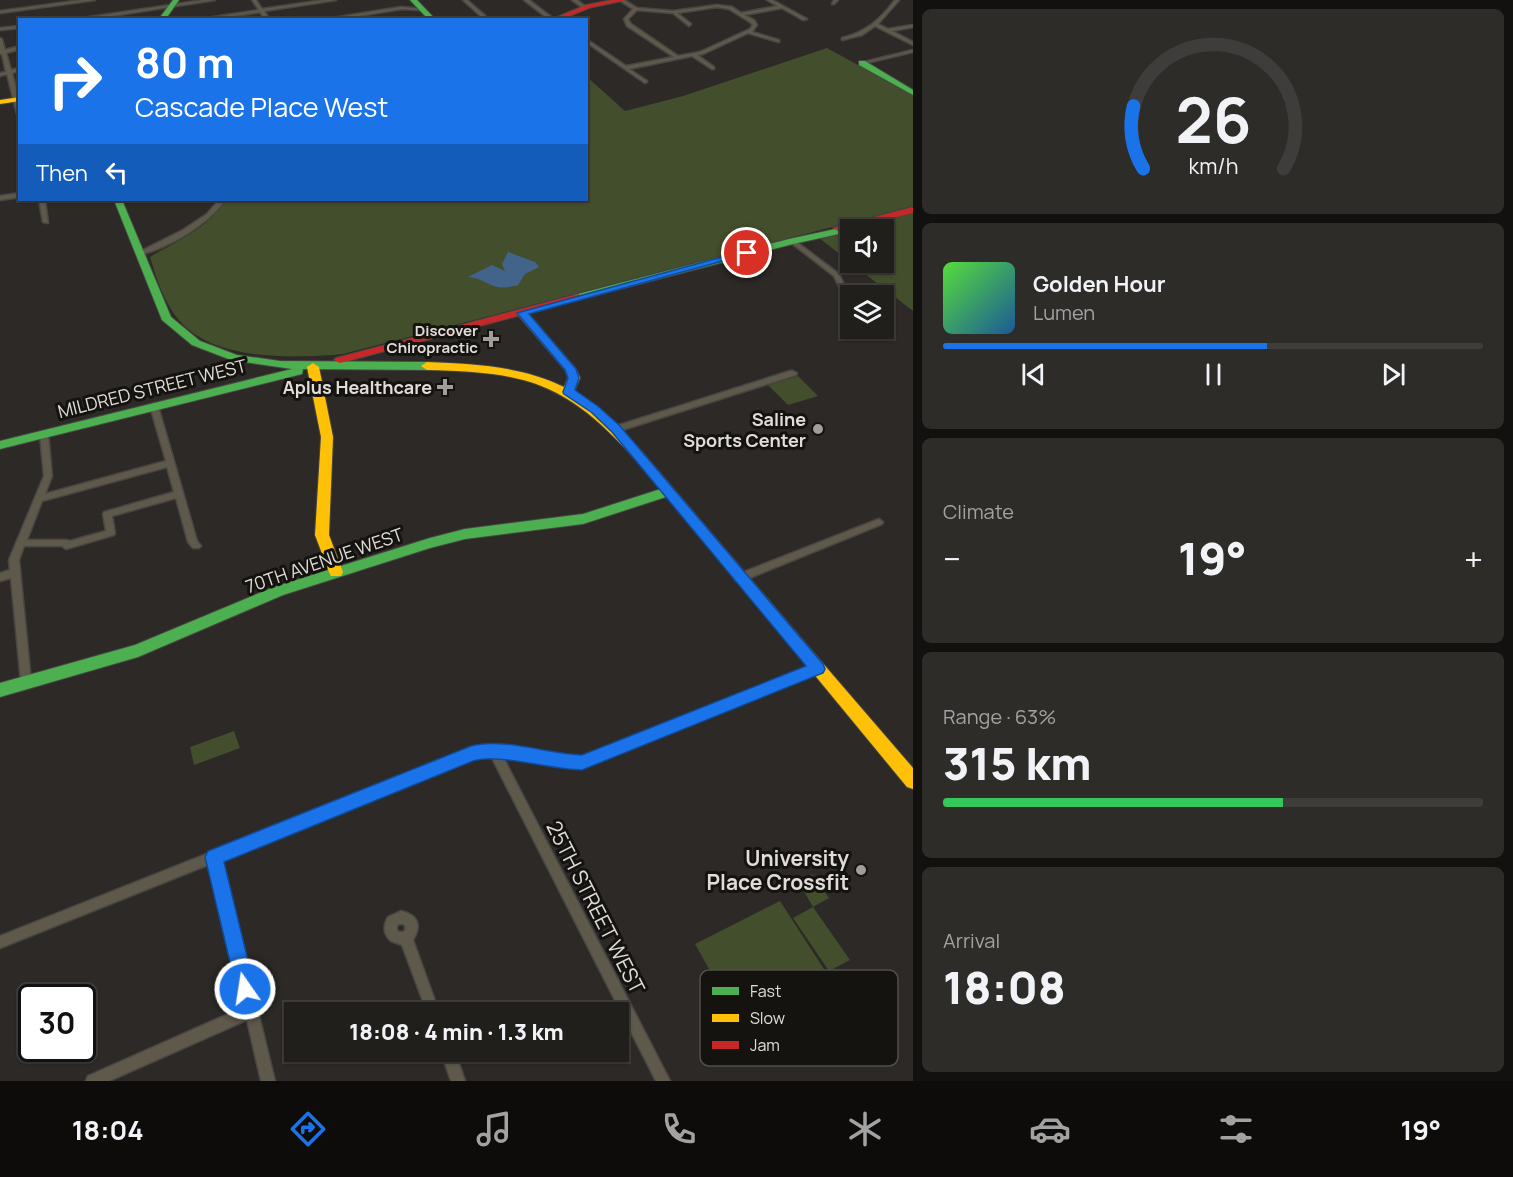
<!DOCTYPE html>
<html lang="en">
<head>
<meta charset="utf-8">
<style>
	body { margin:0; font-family:Manrope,sans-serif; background:#2d2c29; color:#f1f3f6; height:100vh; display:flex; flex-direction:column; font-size:22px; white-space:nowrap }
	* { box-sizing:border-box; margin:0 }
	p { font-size:20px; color:#a2a2a3 }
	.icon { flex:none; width:33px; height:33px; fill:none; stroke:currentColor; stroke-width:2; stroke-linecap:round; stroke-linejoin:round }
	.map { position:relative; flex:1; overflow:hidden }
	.side { display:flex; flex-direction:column; gap:9px; padding:9px; background:#12110f; width:600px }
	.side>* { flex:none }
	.top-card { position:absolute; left:18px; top:18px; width:570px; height:183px; border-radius:0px; box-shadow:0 2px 4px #0004,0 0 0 2px #3e3d3b; background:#1a73e8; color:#fff; overflow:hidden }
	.controls { position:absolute; left:840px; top:219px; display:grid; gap:12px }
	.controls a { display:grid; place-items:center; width:54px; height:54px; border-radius:0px; background:#211f1c; box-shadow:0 2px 4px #0004,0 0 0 2px #3e3d3b; font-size:30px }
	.speed { position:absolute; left:18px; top:984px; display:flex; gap:12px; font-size:30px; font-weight:700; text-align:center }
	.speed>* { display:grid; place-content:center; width:78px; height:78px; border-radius:50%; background:#211f1c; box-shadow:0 2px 4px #0004,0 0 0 2px #3e3d3b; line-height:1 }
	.speed .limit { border:3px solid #111; border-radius:9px; background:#fff; color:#111 }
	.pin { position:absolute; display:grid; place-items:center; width:51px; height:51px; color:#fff; margin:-26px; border:3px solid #fff; border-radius:50%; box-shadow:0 2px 6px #0007 }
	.me { position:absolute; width:66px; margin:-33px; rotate:347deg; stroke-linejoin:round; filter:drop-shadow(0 0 4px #0008) }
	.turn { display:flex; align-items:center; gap:21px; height:126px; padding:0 18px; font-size:27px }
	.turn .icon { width:78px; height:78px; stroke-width:2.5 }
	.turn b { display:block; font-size:42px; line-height:51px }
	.then { display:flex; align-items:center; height:57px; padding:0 18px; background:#0003; gap:12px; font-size:22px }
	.big { font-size:45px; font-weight:800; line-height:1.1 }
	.side .tile { flex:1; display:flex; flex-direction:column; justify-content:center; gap:9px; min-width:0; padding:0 21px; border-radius:9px; background:#2d2c29 }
	.side .dial { align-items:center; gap:0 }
	.dial svg { height:156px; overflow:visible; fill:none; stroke:#3e3d3b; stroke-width:7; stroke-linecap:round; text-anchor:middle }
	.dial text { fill:#f1f3f6; stroke:none }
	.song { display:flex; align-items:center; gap:18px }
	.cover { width:72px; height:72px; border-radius:9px; background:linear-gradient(135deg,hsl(110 70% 55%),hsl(210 70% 35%)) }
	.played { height:6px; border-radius:3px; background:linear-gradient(90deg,#1a73e8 60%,#3e3d3b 60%) }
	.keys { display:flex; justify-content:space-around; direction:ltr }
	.heat { display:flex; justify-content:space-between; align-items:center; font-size:33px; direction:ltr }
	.charge { height:9px; border-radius:4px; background:linear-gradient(90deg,#34c759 63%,#3e3d3b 0) }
	.trip { position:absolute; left:284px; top:1002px; width:345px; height:60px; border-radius:0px; background:#211f1c; box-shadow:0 2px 4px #0004,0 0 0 2px #3e3d3b; font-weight:800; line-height:60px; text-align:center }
	.tabs { display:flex; height:96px; justify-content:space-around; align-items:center; background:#0d0c0b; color:#a2a2a3 }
	.tabs .icon { width:42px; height:42px }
	.tabs .active { color:#1a73e8 }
	.tabs b { font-size:27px; color:#f1f3f6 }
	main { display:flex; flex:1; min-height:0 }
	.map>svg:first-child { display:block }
	.green { fill:#434e2d }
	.water { fill:#42648b }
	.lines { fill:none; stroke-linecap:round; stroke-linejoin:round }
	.street-casing { stroke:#484643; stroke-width:3 }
	.fast-casing { stroke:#484643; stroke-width:2 }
	.slow-casing { stroke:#484643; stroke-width:2 }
	.jam-casing { stroke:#484643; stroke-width:2 }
	.street { fill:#5e594b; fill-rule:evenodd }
	.fast { fill:#4caf50; fill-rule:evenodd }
	.slow { fill:#ffc107; fill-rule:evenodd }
	.jam { fill:#c62828; fill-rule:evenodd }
	.route { fill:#1a73e8; stroke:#114b97; stroke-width:1.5 }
	.poi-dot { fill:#a19d9a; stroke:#151310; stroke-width:2 }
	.labels { text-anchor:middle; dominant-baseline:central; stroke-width:6; stroke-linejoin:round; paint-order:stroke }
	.far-poi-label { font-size:15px; font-weight:bold; fill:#e0dcd8; stroke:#151310; text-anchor:end }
	.poi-label { font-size:18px; font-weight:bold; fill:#e0dcd8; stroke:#151310; text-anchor:end }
	.street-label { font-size:18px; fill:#e0dcd8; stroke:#151310 }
	.near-poi-label { font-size:21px; font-weight:bold; fill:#e0dcd8; stroke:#151310; text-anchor:end }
	.near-street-label { font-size:21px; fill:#e0dcd8; stroke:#151310 }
	.key { fill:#151310; stroke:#524f4c; stroke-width:1.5 }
	.key-label { font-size:16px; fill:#e0dcd8 }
</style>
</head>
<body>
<main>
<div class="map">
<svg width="913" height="1081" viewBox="0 0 913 1081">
	<rect width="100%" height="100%" fill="#2c2926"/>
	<!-- green -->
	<path class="green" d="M 827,48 L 913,95 L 913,206 L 343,354 C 297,358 225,361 188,329 C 167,312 157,281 150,257 C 176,241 210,228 224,200 L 586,200 L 587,77 L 625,111 L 683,96 Z
		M 913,213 L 913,311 L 851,263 L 884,262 L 884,230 L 850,230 L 850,262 L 819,238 Z
		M 798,376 L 818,396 L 788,405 L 768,385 Z
		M 234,731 L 240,748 L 194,765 L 190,747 Z
		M 812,874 L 829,898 L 813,907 L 850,960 L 829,971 L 793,918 L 813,907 L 798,881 Z
		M 780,901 L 840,994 L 751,1043 L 695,944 Z"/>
	<!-- water -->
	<path class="water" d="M 508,252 L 535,262 L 539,267 L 525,274 L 518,285 C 490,293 492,280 468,277 L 492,265 L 505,271 L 502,264 Z"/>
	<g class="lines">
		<defs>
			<path id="street" d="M 83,0 L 95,0 L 0,13 L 0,11 Z
				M 204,0 L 215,0 L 85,20 L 70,20 Z
				M 252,0 L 256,0 L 262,9 L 325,0 L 336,0 L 264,11 L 270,20 L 265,20 L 260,12 L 208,20 L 194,20 L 259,10 Z
				M 463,0 L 467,0 L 490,20 L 485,20 Z
				M 524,0 L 529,0 L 555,20 L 550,20 Z
				M 572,0 L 577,0 L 586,7 L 583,8 Z
				M 619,0 L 624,0 L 637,8 L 673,11 L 717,5 L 732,7 L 741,13 L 778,6 L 767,0 L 772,0 L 807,19 L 803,20 L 782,8 L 744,15 L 754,20 L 757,25 L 752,32 L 779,40 L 779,42 L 748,33 L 703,54 L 697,55 L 714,67 L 714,69 L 712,69 L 692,56 L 629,69 L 647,81 L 647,82 L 645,83 L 586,42 L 586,39 L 626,66 L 674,57 L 627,26 L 624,19 L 633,9 ZM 717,7 L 729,9 L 750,22 L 753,25 L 750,29 L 700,52 L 678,56 L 631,24 L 628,19 L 637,10 L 673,13 L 689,26 L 691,24 L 677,13 Z
				M 834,0 L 838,0 L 834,4 L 832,4 Z
				M 895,0 L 899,0 L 878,24 L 888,29 L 913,25 L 913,27 L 892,31 L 913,42 L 913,45 L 875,26 L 862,35 L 842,40 L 842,38 C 866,32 881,19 895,0 Z
				M 401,7 L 424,9 L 422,10 L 401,9 L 334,20 L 320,20 Z
				M 20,26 L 20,28 L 0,30 L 0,28 Z
				M 0,38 L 2,39 L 5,50 L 20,46 L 20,49 L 6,53 L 11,70 L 20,68 L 20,71 L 12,73 L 20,103 L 20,115 L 17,114 L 7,74 L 0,76 L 0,73 L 6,72 L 2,54 L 0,54 Z
				M 913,50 L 913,52 L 862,64 L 860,63 Z
				M 20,193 L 20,197 L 0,200 L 0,196 Z
				M 39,200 L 45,200 L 48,223 L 43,222 Z
				M 219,200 L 225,200 C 208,225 169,247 140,255 L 137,253 L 183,230 L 207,214 Z
				M 790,240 L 794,240 L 839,274 L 845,287 L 844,288 L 840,288 L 834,276 L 790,242 Z
				M 790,371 L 793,371 L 797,373 L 796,375 L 619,431 L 613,431 L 612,429 L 613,427 Z
				M 154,403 L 158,406 L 197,541 L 201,546 L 199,548 L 193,548 L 188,542 L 176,498 L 112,516 L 115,533 L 114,535 L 66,549 L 62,546 L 24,546 L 19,560 L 31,682 L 30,685 L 26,686 L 22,685 L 21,682 L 11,578 L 0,581 L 0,573 L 10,570 L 9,560 L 44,476 L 40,434 L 44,431 L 48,434 L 52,476 L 45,494 L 166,461 L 150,406 ZM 167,467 L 174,492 L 104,512 L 103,514 L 106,531 L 70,541 L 66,540 L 27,540 L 42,501 Z
				M 879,519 L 883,522 L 882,524 L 742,581 L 736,581 L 734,578 L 736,575 Z
				M 818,664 L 822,665 L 823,668 L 822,671 L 582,768 L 554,766 L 503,757 L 670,1081 L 656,1081 L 491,756 L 471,759 L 221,860 L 275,1081 L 261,1081 L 247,1020 L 109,1081 L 86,1081 L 88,1076 L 244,1007 L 210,864 L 0,948 L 0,936 L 471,749 C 509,741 544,757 582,758 Z
				M 401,911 C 418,915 422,925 413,940 L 439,1012 L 427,1012 L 402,945 L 391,941 C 383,934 383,926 388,917 ZM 399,924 L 403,924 L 405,926 L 405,930 L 403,932 L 399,932 L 397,930 L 397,926 Z
				M 441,1052 L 455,1052 L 465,1081 L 451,1081 Z"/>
			<path id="fast" d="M 173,0 L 179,0 L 165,20 L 158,20 Z
				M 410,0 L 417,0 L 436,20 L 429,20 Z
				M 859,61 L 865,61 L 913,90 L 913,95 L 859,65 Z
				M 114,200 L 122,200 L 171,317 L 200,341 L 237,355 L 280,361 L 427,362 L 433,366 L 427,370 L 303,369 L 302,374 L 298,375 L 0,449 L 0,441 L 292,369 L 231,360 L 192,345 L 162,320 Z
				M 845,225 L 850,228 L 848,232 L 793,244 L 578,300 L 573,297 L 574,295 L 789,239 L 840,228 Z
				M 667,487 L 672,489 L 673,492 L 672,495 L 583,524 L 465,539 L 430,548 L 283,595 L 138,657 L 0,697 L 0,683 L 135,645 L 274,587 L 430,538 L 465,529 L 583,514 Z"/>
			<path id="slow" d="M 20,97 L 20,101 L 0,104 L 0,100 Z
				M 522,310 L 526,311 L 576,369 L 580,378 L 574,392 C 600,409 622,430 643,453 L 645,456 L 643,459 L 635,459 C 566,383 528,372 427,370 L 421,366 L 427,362 C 474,364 521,366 564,387 L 568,378 L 565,370 L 518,315 L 518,311 Z
				M 313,363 L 319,367 L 333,437 L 329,535 L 343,572 L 341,576 L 331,576 L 329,572 L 315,535 L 321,437 L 307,367 Z
				M 790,629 L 795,631 L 913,768 L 913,789 L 907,787 L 785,639 L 783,635 L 785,631 Z"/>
			<path id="jam" d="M 612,0 L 626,0 L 589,8 L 560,20 L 550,20 L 586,5 Z
				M 913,207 L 913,213 L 838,231 L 833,228 Z
				M 578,294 L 583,297 L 582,299 L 340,363 L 334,360 L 336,358 Z
				M 639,452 L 643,453 L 795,631 L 797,635 L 795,639 L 790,641 L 785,639 L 635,459 L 633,456 Z"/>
		</defs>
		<!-- street casing -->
		<use href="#street" class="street-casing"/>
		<!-- fast casing -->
		<use href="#fast" class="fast-casing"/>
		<!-- slow casing -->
		<use href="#slow" class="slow-casing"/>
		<!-- jam casing -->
		<use href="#jam" class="jam-casing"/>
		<!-- street -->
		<use href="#street" class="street"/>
		<!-- fast -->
		<use href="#fast" class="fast"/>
		<!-- slow -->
		<use href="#slow" class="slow"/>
		<!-- jam -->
		<use href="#jam" class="jam"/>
	</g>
	<!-- route -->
	<path class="route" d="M 744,251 L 752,253 L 529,314 L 576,369 L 579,378 L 575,390 L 599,407 L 620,426 L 823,664 L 825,669 L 823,673 L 582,770 C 550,770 500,753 473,761 L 224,862 L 255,989 L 252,996 L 245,999 L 238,996 L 205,857 L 208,851 L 471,746 C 501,737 549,754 582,755 L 806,666 L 612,432 L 591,412 L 564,394 L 563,392 L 568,378 L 565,370 L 517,313 Z"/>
	<!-- markers -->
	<g class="poi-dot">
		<path d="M488 330h6v6h6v6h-6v6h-6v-6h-6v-6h6z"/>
		<path d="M442 378h6v6h6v6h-6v6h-6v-6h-6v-6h6z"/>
		<circle cx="818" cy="429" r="6"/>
		<circle cx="861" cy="870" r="6"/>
	</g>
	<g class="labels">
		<!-- far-poi labels -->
		<g class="far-poi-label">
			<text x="478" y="330">Discover<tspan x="478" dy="17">Chiropractic</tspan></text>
		</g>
		<!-- poi labels -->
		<g class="poi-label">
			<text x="432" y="387">Aplus Healthcare</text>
			<text x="806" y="419">Saline<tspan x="806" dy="21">Sports Center</tspan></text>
		</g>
		<!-- street labels -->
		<g class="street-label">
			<text transform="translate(152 388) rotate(-14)">MILDRED STREET WEST</text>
			<text transform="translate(324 560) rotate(-19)">70TH AVENUE WEST</text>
		</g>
		<!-- near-poi labels -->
		<g class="near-poi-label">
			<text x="849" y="858">University<tspan x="849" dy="24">Place Crossfit</tspan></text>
		</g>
		<!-- near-street labels -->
		<g class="near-street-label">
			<text transform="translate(596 907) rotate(63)">25TH STREET WEST</text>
		</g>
	</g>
	<!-- legend -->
	<rect x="700" y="970" width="198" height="96" rx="9" class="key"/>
	<rect x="712" y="987" width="27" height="8" fill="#4caf50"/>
	<rect x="712" y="1014" width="27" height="8" fill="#ffc107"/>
	<rect x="712" y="1041" width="27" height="8" fill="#c62828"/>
	<g class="key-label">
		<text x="750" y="997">Fast</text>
		<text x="750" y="1024">Slow</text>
		<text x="750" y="1051">Jam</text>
	</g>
</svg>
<div class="controls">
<a><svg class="icon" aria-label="sound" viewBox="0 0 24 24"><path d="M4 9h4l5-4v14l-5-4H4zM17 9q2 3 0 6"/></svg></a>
<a><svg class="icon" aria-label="layers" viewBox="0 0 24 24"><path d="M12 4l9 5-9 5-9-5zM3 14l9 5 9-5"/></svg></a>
</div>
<div class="speed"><div class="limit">30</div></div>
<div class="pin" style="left:747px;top:253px;background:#d93025"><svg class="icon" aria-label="arrive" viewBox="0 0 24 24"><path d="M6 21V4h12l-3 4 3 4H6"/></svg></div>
<svg class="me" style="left:245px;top:989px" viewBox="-20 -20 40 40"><circle r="17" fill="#1a73e8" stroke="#fff" stroke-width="3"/><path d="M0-11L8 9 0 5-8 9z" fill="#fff"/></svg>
<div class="trip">18:08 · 4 min · 1.3 km</div>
<div class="top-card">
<div class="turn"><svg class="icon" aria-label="right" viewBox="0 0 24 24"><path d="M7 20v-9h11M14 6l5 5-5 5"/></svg><div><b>80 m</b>Cascade Place West</div></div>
<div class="then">Then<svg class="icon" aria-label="left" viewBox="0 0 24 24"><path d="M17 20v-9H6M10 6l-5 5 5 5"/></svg></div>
</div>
</div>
<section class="side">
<div class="tile dial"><svg viewBox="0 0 100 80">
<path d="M14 69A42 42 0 1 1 86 69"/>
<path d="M14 69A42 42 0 0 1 9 37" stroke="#1a73e8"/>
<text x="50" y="56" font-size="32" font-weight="700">26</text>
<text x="50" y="72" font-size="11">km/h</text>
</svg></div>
<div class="tile">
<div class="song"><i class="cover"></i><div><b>Golden Hour</b><p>Lumen</p></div></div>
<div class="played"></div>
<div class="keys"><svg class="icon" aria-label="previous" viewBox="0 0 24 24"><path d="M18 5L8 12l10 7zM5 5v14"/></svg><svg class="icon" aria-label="pause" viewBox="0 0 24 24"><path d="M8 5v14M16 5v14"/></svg><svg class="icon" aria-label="next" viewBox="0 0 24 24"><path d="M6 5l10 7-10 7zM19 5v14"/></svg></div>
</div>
<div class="tile"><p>Climate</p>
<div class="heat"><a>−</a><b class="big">19°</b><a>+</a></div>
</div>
<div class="tile"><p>Range · 63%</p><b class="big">315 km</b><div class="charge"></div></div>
<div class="tile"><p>Arrival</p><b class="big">18:08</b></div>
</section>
</main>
<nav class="tabs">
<b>18:04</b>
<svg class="icon active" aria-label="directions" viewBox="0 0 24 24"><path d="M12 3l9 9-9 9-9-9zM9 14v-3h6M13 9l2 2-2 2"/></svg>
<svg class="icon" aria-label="music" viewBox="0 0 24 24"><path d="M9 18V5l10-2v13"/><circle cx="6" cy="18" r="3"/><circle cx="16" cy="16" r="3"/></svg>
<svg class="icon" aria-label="phone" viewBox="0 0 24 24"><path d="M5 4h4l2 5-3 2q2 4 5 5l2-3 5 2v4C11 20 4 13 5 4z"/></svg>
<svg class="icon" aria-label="climate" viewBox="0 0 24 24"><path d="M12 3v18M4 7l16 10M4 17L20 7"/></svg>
<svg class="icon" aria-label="car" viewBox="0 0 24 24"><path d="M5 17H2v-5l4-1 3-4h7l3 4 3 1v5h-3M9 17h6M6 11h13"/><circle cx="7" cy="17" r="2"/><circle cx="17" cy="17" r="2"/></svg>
<svg class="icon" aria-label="filters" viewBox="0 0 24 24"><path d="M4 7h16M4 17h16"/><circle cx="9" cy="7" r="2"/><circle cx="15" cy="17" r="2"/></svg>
<b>19°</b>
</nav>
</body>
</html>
